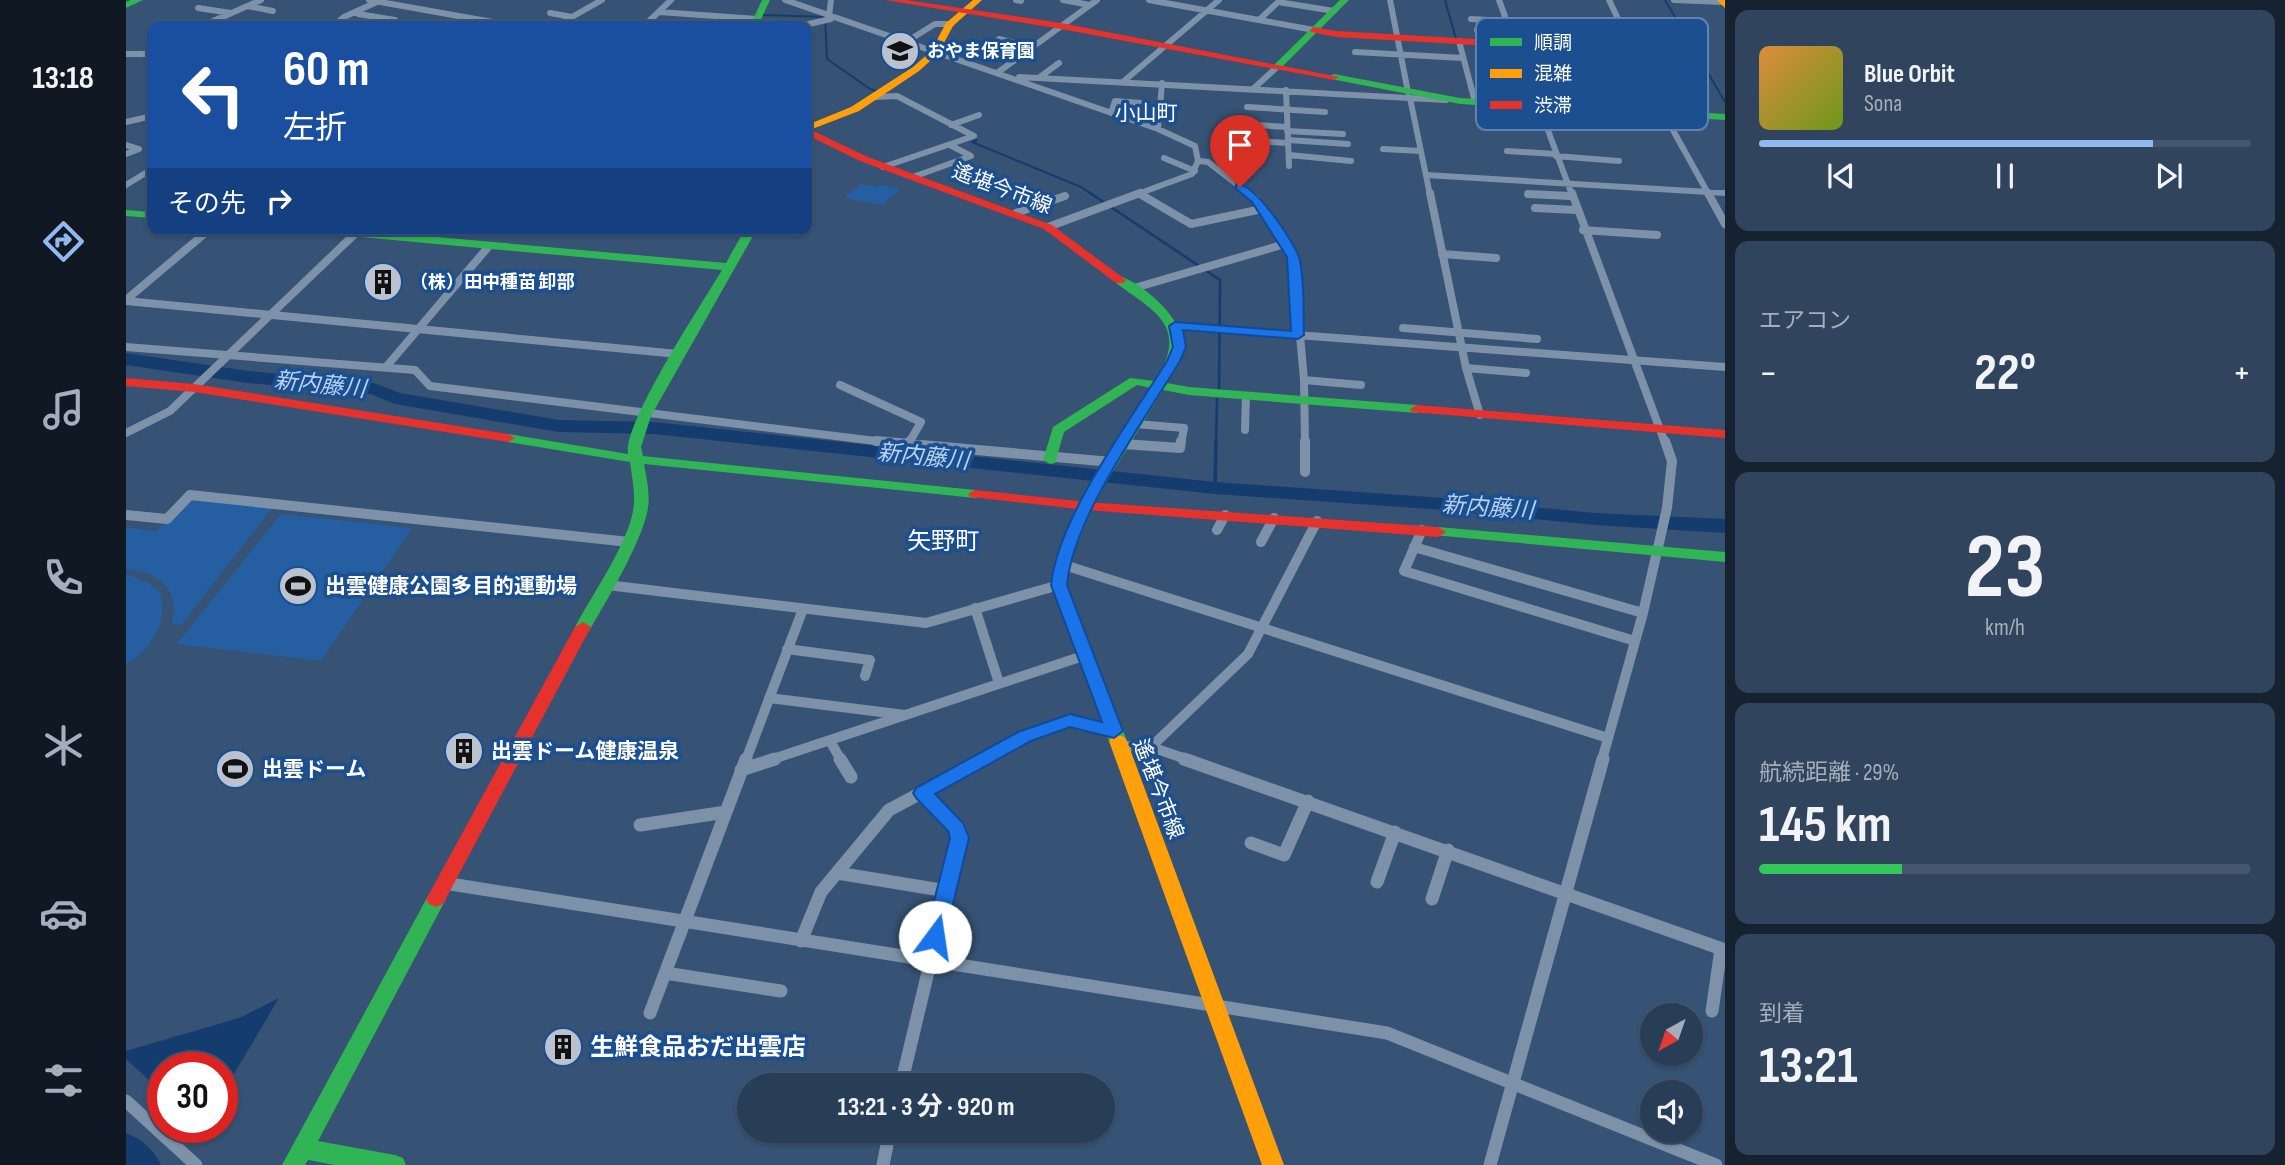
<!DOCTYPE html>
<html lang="ja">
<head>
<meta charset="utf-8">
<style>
	body { margin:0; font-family:"Sofia Sans Condensed","Noto Sans JP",sans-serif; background:#30455d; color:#f1f3f6; height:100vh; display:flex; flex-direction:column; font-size:26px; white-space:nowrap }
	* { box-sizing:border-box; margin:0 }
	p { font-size:23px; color:#a5aeba }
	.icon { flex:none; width:38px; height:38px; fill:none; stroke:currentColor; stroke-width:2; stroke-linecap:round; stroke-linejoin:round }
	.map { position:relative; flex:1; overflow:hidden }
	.panel { display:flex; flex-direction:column; gap:10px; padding:10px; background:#162230; width:560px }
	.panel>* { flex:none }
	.guide { position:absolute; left:21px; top:21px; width:665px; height:214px; border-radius:14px; box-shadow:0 2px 5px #0004,0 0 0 2px #44576d; background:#1a4fa0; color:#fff; overflow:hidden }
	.needle { width:46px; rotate:220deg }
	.buttons { position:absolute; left:1514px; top:1003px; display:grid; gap:14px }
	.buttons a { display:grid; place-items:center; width:63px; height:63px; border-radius:50%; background:#283e57; box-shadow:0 2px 5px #0004,0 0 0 2px #44576d; font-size:35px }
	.speed { position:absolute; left:21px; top:1052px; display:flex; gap:14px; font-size:35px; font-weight:700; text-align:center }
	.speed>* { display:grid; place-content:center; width:91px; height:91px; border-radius:50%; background:#283e57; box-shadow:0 2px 5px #0004,0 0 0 2px #44576d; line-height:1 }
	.speed .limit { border:10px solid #d22; background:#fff; color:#111 }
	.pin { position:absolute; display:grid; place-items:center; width:60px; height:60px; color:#fff; margin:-72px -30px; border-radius:50% 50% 50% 0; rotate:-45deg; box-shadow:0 0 7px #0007 }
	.pin .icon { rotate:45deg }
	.me { position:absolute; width:77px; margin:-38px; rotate:14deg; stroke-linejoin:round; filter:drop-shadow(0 0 5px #0008) }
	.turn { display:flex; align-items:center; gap:24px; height:147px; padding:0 21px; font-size:32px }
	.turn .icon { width:91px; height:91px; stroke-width:2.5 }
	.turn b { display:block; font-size:49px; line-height:60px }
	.then { display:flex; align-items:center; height:66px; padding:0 21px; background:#0003; gap:14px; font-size:26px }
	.big { font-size:52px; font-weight:700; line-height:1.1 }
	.panel .tile { flex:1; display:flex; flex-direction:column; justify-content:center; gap:10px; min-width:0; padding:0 24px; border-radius:14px; background:#30455d }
	.panel .dial { align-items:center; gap:0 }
	.dial b { font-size:91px; line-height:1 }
	.song { display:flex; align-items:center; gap:21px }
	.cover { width:84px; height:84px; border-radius:10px; background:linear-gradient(135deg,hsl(30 70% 55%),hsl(80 70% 35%)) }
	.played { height:7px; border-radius:4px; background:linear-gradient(90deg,#90b9f0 80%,#44576d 80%) }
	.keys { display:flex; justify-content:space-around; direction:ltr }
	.heat { display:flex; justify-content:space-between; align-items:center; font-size:38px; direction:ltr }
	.charge { height:10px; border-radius:5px; background:linear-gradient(90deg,#34c759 29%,#44576d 0) }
	.trip { position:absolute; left:611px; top:1073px; width:378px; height:70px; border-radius:35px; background:#283e57; box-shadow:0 2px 5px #0004,0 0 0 2px #44576d; font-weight:700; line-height:70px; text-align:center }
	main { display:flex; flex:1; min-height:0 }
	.menu { display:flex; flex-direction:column; width:126px; justify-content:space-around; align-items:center; background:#101923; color:#a5aeba }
	.menu .icon { width:49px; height:49px }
	.menu .active { color:#90b9f0 }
	.menu b { font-size:32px; color:#f1f3f6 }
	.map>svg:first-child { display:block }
	.green { fill:#265fa1 }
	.water { fill:#153c6e }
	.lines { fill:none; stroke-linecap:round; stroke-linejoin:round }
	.stream-far2 { stroke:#153c6e; stroke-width:2 }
	.stream-far1 { stroke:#153c6e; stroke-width:2.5 }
	.stream { stroke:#153c6e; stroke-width:3.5 }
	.river { fill:#153c6e; fill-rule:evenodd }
	.street-far3 { stroke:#7d92a8; stroke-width:6 }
	.street-far2 { stroke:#7d92a8; stroke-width:8 }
	.street-far1 { stroke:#7d92a8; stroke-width:10 }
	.street { stroke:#7d92a8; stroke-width:13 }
	.fast { fill:#30b455; fill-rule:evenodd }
	.slow { fill:#ff9f0a; fill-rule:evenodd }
	.jam { fill:#e5322d; fill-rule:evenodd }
	.route { fill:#1a73e8; stroke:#114b97; stroke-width:2 }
	.labels { text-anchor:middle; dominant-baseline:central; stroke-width:7; stroke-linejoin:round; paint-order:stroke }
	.far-poi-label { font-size:18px; font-weight:bold; fill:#fff; stroke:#1b4f8f; text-anchor:start }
	.far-quarter-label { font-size:21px; fill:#fff; stroke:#1b4f8f }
	.street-label { font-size:21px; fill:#fff; stroke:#1b4f8f }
	.poi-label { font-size:21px; font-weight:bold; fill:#fff; stroke:#1b4f8f; text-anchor:start }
	.water-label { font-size:23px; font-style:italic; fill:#b5d3f5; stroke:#1b4f8f }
	.quarter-label { font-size:24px; fill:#fff; stroke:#1b4f8f }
	.near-poi-label { font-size:24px; font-weight:bold; fill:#fff; stroke:#1b4f8f; text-anchor:start }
	.key { fill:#1b4f8f; stroke:#5f84b1; stroke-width:2 }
	.key-label { font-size:19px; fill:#fff }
</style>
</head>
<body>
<main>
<nav class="menu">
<b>13:18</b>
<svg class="icon active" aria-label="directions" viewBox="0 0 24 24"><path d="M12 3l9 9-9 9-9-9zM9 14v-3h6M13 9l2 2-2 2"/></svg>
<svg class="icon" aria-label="music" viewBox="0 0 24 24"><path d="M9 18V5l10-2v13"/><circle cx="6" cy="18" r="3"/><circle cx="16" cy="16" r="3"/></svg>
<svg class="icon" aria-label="phone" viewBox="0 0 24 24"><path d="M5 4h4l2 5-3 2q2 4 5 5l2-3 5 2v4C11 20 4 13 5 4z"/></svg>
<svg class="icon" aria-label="climate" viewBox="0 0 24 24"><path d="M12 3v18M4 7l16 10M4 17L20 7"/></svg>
<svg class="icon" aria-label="car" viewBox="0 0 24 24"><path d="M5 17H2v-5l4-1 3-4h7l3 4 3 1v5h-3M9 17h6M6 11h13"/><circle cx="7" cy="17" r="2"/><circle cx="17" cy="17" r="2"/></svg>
<svg class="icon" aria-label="filters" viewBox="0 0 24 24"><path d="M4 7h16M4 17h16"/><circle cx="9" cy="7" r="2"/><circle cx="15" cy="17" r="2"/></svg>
</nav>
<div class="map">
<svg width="1599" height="1165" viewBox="0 0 1599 1165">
	<rect width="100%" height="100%" fill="#365274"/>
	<!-- green -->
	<path class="green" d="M 736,184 L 752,187 L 755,185 L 774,189 L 756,205 L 718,198 Z
		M 64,500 L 147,507 L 55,625 L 45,624 C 56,589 32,572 0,569 L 0,527 L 30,531 Z
		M 155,514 L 286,528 L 195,661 L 51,644 Z
		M 0,574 L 21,582 L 35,593 C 41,627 26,646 0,665 Z"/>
	<!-- water -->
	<path class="water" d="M 153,998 L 96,1094 L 96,1068 L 37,1068 L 37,1093 L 0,1059 L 0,1051 L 113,1018 Z"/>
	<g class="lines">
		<!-- stream-far2 -->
		<path class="stream-far2" d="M 1319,0 L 1330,39 L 1333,39
			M 1539,0 L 1599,102
			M 637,15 L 699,17 L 701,59 L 744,89 L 754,92
			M 1404,42 L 1568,51
			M 846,137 L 851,140 L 846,142 L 955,187 L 967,195"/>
		<!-- stream-far1 -->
		<path class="stream-far1" d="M 964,193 L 1094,280 L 1093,390
			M 1090,443 L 1091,399"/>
		<!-- stream -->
		<path class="stream" d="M 1089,488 L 1090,441"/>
		<!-- river -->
		<path class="river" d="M 0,353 L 122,371 L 248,383 L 274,393 L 433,420 L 528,422 L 1089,482 L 1304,497 L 1469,513 L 1599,519 L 1599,533 L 1469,525 L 1304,509 L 1089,494 L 528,434 L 433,432 L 269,404 L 244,394 L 122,383 L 0,365 Z
			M 0,1133 C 16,1139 28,1150 35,1165 L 0,1165 Z"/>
		<!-- street-far3 -->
		<path class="street-far3" d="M 243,0 L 389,26
			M 659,0 L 1032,129 L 1069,146 L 1072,161 L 1066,174 L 1009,195
			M 890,0 L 895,1
			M 937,0 L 964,5
			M 1023,0 L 1188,30
			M 1264,0 L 1282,92
			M 1373,0 L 1389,44
			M 1483,0 L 1506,48 L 1503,51 L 1583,195
			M 1548,0 L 1597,2
			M 122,6 L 147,11
			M 72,8 L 105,13
			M 533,12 L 631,19
			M 424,13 L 446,17
			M 232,14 L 269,20
			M 703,17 L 705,0
			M 1345,19 L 1381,21
			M 1133,20 L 1152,2 L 1208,11
			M 76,26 L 135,0
			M 207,26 L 218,17 L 253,1
			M 409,26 L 437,22 L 476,0
			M 506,26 L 520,24 L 545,0
			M 674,26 L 705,19
			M 1351,30 L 1384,32
			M 1385,33 L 1425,35
			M 873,39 L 907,47
			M 1333,41 L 1349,102
			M 780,42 L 809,24 L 825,24
			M 1375,43 L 1398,105
			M 1418,46 L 1444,109
			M 1460,48 L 1490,111
			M 1229,52 L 1337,58
			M 0,54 L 26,54
			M 871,73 L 971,0
			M 893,77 L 1320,100
			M 914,77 L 933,63
			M 998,81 L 1093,0
			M 1127,89 L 1151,67
			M 1160,90 L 1163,166
			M 750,97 L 771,96 L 848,136 L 757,167
			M 1284,98 L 1304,195
			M 1413,106 L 1446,195
			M 1121,107 L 1199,112
			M 985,113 L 989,101 L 1015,103
			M 1499,118 L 1540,120
			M 0,122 L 26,116
			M 1115,124 L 1161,127
			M 825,125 L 853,115
			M 1032,129 L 1036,83
			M 1161,131 L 1217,134
			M 1162,140 L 1222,144
			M 1127,141 L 1162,143
			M 0,145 L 13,149 L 0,154
			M 1257,149 L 1295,151
			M 1381,151 L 1429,154
			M 1163,155 L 1225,161
			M 1430,156 L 1493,161
			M 1038,158 L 1069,171
			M 1073,161 L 1082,162 L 1125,195
			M 1300,175 L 1599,193
			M 787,177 L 845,156 L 824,145
			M 0,185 L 26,169
			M 1402,194 L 1422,195"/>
		<!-- street-far2 -->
		<path class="street-far2" d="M 1122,193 L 1130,199 L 1167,257 L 1178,380 L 1179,443
			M 1304,193 L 1340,368 L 1354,415
			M 1446,193 L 1539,443
			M 1582,193 L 1599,224
			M 1014,194 L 1065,224 L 1136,209
			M 1402,194 L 1444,196
			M 1409,208 L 1450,210
			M 890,213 L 939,196
			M 922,227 L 1014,193
			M 1457,230 L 1531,235
			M 1316,254 L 1370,258
			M 1005,289 L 1159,244
			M 0,300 L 84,229
			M 0,301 L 552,354
			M 1049,326 L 1599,367
			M 1277,328 L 1411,339
			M 0,347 L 289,370 L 304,386 L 766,443
			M 260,367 L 363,246
			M 1340,368 L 1400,373
			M 1178,380 L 1235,385
			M 714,385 L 795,422 L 783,443
			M 1010,424 L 1058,428 L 1055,443
			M 1119,430 L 1120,396
			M 0,433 L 44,411 L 234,229"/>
		<!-- street-far1 -->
		<path class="street-far1" d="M 750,441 L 986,462
			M 1179,441 L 1179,472
			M 782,444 L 784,441
			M 997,444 L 1054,448 L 1055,441
			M 0,515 L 41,519 L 64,495 L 503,542
			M 1091,530 L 1099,515
			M 1296,530 L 1278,571 L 1509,641
			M 1135,542 L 1148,518
			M 1288,547 L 1517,613
			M 935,564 L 1482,738
			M 481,585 L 800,623 L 933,585
			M 849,608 L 873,683
			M 661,649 L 744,660 L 739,676
			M 643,698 L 779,715
			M 704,741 L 715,760
			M 994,746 L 1025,747 L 1063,760
			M 1025,747 L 1122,654 L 1191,521
			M 620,760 L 677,609
			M 644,760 L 960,655
			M 856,760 L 899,737 L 944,721 L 988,731
			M 1476,760 L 1517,613 L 1541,508 L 1546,461 L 1539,441"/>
		<!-- street -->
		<path class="street" d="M 714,759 L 725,777
			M 1058,759 L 1599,950
			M 615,770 L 649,759
			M 514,825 L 600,812
			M 1125,843 L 1158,855 L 1182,801
			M 711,873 L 821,891
			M 1251,882 L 1269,832
			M 318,883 L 1261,1033 L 1590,1165
			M 1306,899 L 1322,850
			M 675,941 L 695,892 L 763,810 L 859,759
			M 539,973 L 655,991
			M 1586,1011 L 1595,949
			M 524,1013 L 620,759
			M 775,1085 L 834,838 L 831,828 L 797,793
			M 0,1101 L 70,1165
			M 757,1165 L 764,1130
			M 1364,1165 L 1477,759"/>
		<!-- fast -->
		<path class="fast" d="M 5,0 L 17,0 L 0,8 L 0,2 Z
			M 636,0 L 644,0 L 632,26 L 624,26 Z
			M 1214,0 L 1223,0 L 1154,69 L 1148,69 L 1148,65 Z
			M 1208,74 L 1334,98 L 1599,114 L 1599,120 L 1334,104 L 1205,79 L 1205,75 Z
			M 0,210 L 26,212 L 26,218 L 0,216 Z
			M 174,229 L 221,229 L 600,263 L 619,229 L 631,229 L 525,416 L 515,447 L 517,456 L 849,490 L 856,494 L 849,498 L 518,464 C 521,480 525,497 521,513 C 514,545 480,602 463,631 L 451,631 L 449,627 C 466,595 501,545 507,511 C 510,494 506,479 504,462 L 382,442 L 375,438 L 382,434 L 502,454 C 497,423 577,302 596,270 L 180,232 Z
			M 994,276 C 1019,285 1059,320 1057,348 C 1056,361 1048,372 1041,383 L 1063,387 L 1291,405 L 1298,409 L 1291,413 L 1063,395 L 1037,390 L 970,499 L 946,557 L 941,585 L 1001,741 L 998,745 L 986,745 L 983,741 L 925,585 L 930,557 L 956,499 L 1025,388 L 1011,385 L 938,432 L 929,463 L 924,464 L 917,460 L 927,427 L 1004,378 L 1029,381 C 1063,327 1031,313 990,283 L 990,277 Z
			M 1312,527 L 1599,552 L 1599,562 L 1307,535 L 1304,532 L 1307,529 Z
			M 310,891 L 317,894 L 320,899 L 192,1141 L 269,1155 L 277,1158 L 280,1165 L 209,1165 L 182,1160 L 179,1165 L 156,1165 L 303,894 Z"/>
		<!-- slow -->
		<path class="slow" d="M 847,0 L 856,0 L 827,26 L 812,54 L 793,71 L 733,111 L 681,131 L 681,125 L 725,107 L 787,67 L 805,51 L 820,23 Z
			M 1591,0 L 1599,0 L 1599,8 Z
			M 992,735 L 998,737 L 1001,741 L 1158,1165 L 1136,1165 L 983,741 L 986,737 Z"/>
		<!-- jam -->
		<path class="jam" d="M 759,0 L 780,0 L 935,23 L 1213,77 L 1208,80 L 935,29 Z
			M 1188,27 L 1210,31 L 1503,48 L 1508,51 L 1503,54 L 1210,37 L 1185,32 L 1184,30 Z
			M 681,128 L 742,157 L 926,225 L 1000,280 L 998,283 L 990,283 L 918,229 L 734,161 L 681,135 Z
			M 0,378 L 68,384 L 382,434 L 389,438 L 382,442 L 68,392 L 0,386 Z
			M 1291,405 L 1599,430 L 1599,438 L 1286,412 L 1284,409 Z
			M 849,490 L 961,502 L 1312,527 L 1320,532 L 1312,537 L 961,510 L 844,497 L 842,494 Z
			M 457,622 L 465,627 L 317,904 L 310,907 L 303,904 L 300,899 L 303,894 L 449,627 Z"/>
	</g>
	<!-- route -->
	<path class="route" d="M 1110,184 C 1128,182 1167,240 1173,257 C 1179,277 1177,313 1178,335 L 1172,339 L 1057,330 L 1060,347 L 1054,361 C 1018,421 947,517 941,585 L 997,731 L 988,738 L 944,727 L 905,741 L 809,794 L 837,823 L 843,838 L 819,937 L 816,943 L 802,943 L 799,937 L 824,838 L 822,831 L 790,798 L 787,793 L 790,788 L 892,732 L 944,714 L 976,722 L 925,585 C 932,517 1004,421 1041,361 L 1047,347 L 1043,326 L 1049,322 L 1165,331 L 1161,257 L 1126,202 L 1110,189 Z"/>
	<!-- icons -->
	<defs>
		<symbol id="school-disc" viewBox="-11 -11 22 22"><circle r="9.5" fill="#b9c2ce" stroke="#1b4f8f"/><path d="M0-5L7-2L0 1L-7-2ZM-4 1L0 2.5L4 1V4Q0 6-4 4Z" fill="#111"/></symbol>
		<symbol id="building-disc" viewBox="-11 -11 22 22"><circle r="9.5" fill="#b9c2ce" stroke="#1b4f8f"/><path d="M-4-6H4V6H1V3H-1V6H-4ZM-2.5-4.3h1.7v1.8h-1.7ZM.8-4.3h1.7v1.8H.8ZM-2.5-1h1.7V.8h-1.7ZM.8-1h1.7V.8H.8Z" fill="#111"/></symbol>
		<symbol id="stadium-disc" viewBox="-11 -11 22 22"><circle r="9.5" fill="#b9c2ce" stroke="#1b4f8f"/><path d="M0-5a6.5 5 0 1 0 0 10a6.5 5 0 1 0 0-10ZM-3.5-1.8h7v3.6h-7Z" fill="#111"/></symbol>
	</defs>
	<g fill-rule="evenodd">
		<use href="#school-disc" x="752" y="29" width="44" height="44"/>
		<use href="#building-disc" x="235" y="260" width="44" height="44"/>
		<use href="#stadium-disc" x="150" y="564" width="44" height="44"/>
		<use href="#building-disc" x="316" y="729" width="44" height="44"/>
		<use href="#stadium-disc" x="87" y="747" width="44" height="44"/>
		<use href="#building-disc" x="415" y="1025" width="44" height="44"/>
	</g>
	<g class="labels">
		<!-- far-poi labels -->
		<g class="far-poi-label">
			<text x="801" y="51">おやま保育園</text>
			<text x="284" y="282">（株）田中種苗 卸部</text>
		</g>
		<!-- far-quarter labels -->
		<g class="far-quarter-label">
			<text x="1020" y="113">小山町</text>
		</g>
		<!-- street labels -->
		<g class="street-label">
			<text transform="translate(876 189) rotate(21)">遙堪今市線</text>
			<text transform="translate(1032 789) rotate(69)">遙堪今市線</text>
		</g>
		<!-- poi labels -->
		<g class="poi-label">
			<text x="199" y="586">出雲健康公園多目的運動場</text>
			<text x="365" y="751">出雲ドーム健康温泉</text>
			<text x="136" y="769">出雲ドーム</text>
		</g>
		<!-- water labels -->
		<g class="water-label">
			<text transform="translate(194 385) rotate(6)">新内藤川</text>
			<text transform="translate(797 457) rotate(6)">新内藤川</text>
			<text transform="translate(1362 508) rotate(4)">新内藤川</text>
		</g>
		<!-- quarter labels -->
		<g class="quarter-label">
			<text x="817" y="541">矢野町</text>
		</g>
		<!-- near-poi labels -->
		<g class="near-poi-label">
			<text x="464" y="1047">生鮮食品おだ出雲店</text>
		</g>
	</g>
	<!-- legend -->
	<rect x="1350" y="18" width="232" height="112" rx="10" class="key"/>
	<rect x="1364" y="38" width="32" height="8" fill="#30b455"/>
	<rect x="1364" y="69" width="32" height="9" fill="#ff9f0a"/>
	<rect x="1364" y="101" width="32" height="8" fill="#e5322d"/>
	<g class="key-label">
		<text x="1408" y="49">順調</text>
		<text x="1408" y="80">混雑</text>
		<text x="1408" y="112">渋滞</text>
	</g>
</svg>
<div class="buttons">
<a><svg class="needle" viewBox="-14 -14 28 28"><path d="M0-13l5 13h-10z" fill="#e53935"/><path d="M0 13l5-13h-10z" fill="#a5aeba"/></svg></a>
<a><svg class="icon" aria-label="sound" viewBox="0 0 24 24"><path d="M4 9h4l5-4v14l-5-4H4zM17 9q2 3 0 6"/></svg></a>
</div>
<div class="speed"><div class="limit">30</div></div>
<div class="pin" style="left:1114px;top:187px;background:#d93025"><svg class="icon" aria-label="arrive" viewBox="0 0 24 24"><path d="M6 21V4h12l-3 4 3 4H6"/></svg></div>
<svg class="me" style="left:809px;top:937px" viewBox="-20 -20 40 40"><circle r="19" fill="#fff"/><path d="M0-13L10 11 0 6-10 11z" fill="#1a73e8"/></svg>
<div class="trip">13:21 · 3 分 · 920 m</div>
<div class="guide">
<div class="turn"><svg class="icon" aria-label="left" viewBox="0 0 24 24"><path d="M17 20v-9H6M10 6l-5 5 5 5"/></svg><div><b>60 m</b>左折</div></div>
<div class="then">その先<svg class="icon" aria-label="right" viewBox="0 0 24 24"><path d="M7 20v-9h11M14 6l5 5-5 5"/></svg></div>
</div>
</div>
<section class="panel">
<div class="tile">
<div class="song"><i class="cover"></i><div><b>Blue Orbit</b><p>Sona</p></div></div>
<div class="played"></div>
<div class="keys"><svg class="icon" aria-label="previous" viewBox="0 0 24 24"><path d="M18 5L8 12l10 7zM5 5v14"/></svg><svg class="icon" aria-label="pause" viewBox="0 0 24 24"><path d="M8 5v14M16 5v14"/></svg><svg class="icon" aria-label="next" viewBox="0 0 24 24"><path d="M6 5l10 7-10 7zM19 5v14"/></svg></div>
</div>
<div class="tile"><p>エアコン</p>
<div class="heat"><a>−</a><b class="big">22°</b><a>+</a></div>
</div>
<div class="tile dial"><b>23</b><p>km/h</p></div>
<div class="tile"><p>航続距離 · 29%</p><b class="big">145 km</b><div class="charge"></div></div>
<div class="tile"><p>到着</p><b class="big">13:21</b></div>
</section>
</main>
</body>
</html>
